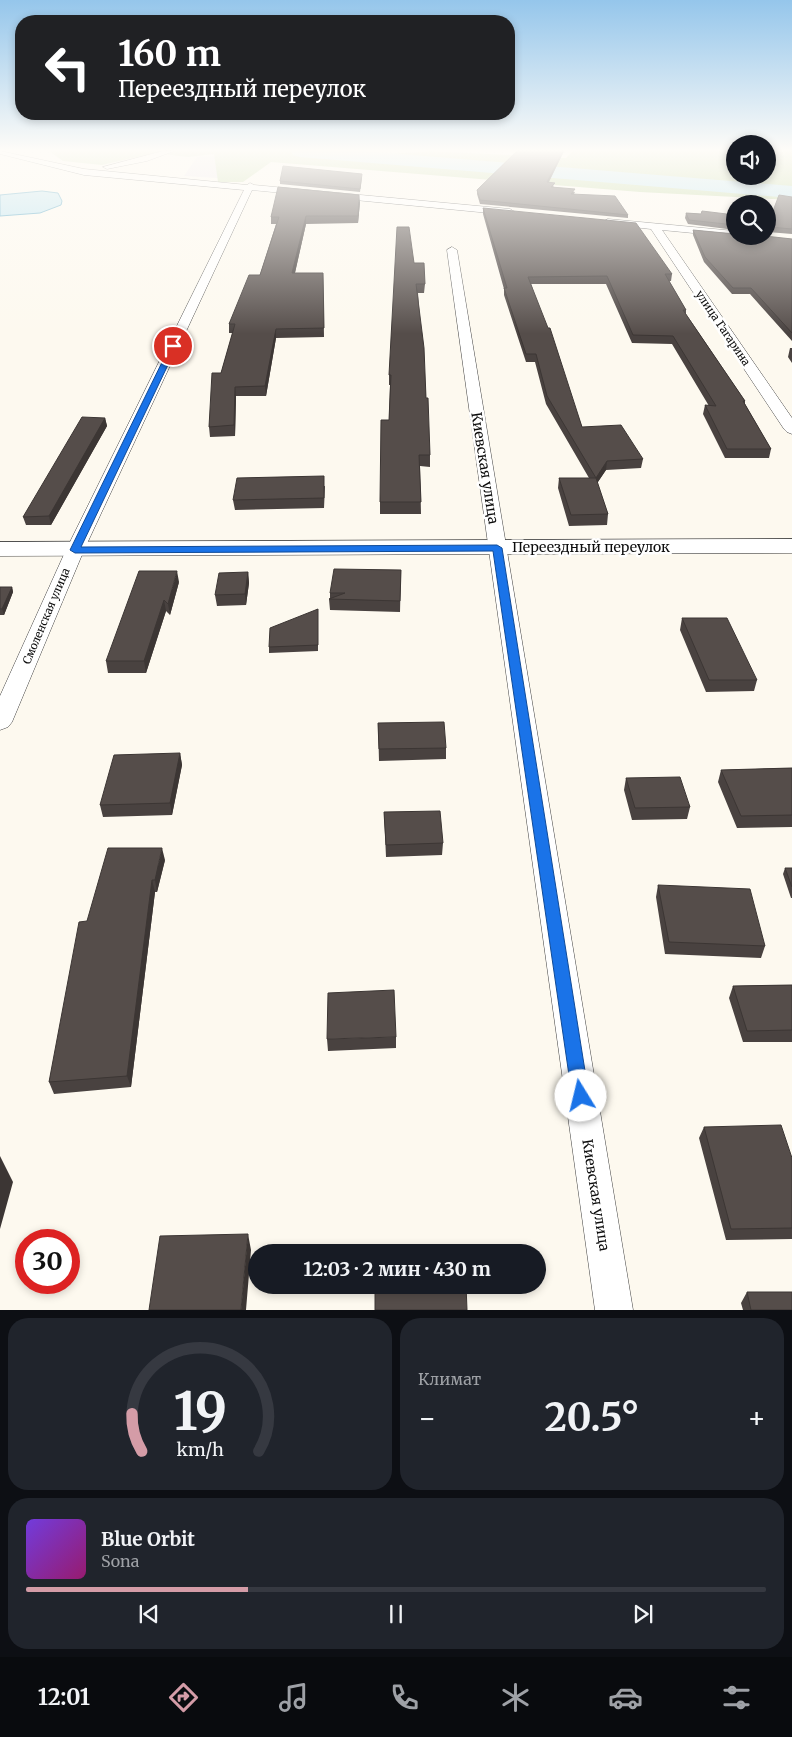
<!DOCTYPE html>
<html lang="ru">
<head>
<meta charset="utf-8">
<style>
	body { margin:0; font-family:Merriweather,serif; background:#20242c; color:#f1f3f6; height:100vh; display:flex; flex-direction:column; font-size:19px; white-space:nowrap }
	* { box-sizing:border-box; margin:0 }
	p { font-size:16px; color:#9ea1a6 }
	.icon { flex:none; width:28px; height:28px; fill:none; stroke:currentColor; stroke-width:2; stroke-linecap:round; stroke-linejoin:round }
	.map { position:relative; height:1310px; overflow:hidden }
	.details { display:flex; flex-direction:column; gap:8px; padding:8px; background:#0d0f14; flex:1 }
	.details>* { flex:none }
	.banner { position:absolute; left:15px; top:15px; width:500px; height:105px; border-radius:20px; box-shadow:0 2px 8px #0003; background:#202124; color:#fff; overflow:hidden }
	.buttons { position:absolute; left:726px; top:135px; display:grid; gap:10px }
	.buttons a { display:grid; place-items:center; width:50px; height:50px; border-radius:50%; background:#171b24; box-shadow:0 2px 8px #0003; font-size:25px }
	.speed { position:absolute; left:15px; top:1229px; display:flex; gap:10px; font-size:25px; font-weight:700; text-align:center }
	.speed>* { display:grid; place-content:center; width:65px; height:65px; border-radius:50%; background:#171b24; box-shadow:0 2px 8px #0003; line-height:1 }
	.speed .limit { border:8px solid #d22; background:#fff; color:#111 }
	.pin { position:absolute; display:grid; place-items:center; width:42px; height:42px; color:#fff; margin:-21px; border:2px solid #fff; border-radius:50%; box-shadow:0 1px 5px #0007 }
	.me { position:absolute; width:55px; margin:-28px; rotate:351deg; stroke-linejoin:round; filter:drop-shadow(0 0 4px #0008) }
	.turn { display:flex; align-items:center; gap:18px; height:105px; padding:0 20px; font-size:22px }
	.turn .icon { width:65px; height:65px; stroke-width:2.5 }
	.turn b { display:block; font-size:35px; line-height:42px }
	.big { font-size:38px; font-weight:700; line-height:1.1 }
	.details .widget { flex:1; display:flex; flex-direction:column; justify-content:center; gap:8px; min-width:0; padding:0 18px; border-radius:20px; background:#20242c }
	.details .dial { align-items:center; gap:0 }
	.dial svg { height:130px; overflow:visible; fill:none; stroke:#363941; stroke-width:7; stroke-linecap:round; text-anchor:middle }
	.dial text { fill:#f1f3f6; stroke:none }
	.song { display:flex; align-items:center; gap:15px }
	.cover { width:60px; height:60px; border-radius:8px; background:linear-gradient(135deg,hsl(260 70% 55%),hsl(320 70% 35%)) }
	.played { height:5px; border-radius:2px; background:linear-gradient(90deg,#d49ca7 30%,#363941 30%) }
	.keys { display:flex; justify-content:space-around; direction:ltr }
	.heat { display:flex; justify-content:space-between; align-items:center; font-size:28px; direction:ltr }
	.details .tiles { flex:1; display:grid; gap:8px; grid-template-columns:1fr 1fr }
	.widget:last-child { grid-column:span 2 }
	.trip { position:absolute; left:248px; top:1244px; width:298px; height:50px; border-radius:25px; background:#171b24; box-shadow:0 2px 8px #0003; font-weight:700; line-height:50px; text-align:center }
	.tabs { display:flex; height:80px; justify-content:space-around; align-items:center; background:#090b0e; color:#9ea1a6 }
	.tabs .icon { width:35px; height:35px }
	.tabs .on { color:#d49ca7 }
	.tabs b { font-size:22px; color:#f1f3f6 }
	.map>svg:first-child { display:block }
	.industrial { fill:#e9e2eb }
	.forest { fill:#bcd49c }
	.water { fill:#b8e2f0; stroke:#459ec1 }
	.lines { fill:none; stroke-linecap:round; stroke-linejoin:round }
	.river { fill:#b8e2f0; fill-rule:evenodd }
	.minor-casing { stroke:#404040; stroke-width:1 }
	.tertiary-casing { stroke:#404040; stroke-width:1 }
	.minor { fill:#fff; fill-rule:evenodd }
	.tertiary { fill:#fff; fill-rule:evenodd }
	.wall { fill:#494240 }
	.shaded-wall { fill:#3c3634 }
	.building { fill:#554d4a; stroke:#3c3634 }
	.route { fill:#1a73e8; stroke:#114b97 }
	.labels { text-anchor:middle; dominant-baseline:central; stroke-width:5; stroke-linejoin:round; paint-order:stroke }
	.far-street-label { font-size:11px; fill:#0d0d0d; stroke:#fff }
	.street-label { font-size:14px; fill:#0d0d0d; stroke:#fff }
</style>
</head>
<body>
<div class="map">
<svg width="792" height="1310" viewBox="0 0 792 1310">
	<rect width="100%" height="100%" fill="#fdf9ef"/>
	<!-- industrial -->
	<path class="industrial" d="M 225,155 L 234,179 L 184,176 L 197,157 Z"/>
	<!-- forest -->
	<path class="forest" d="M 49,151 L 320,151 L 374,155 L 431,151 L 566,158 L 572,151 L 735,151 L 735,176 L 768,176 L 768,151 L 792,151 L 792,200 L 640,192 L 271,162 L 243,182 L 218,182 L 214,154 L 188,157 L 155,153 L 102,165 L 63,161 Z"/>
	<!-- water -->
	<path class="water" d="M 42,191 L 58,193 L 62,201 L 61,205 L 40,213 L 0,216 L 0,195 Z"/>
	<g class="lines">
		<!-- river -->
		<path class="river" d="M 291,151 L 363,151 L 792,186 L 792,198 L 300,157 L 293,155 Z"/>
		<defs>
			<path id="minor" d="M 0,151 L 84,169 L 247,185 L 250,183 L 254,185 L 510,209 L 515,212 L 510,215 L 252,190 L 84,550 L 12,722 L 8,727 L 0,730 L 0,696 L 66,550 L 244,190 L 84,175 L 0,154 Z
				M 163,151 L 174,151 L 147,161 L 107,169 L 103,167 Z
				M 608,219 L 735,231 L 735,236 L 738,236 L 735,237 L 662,230 L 792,418 L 792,434 L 787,432 L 784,429 L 651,229 L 605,224 L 603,222 Z
				M 452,247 L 457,250 L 633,1310 L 595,1310 L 447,250 Z"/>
			<path id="tertiary" d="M 792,539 L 792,553 L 0,556 L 0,542 Z"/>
		</defs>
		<!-- minor casing -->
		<use href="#minor" class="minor-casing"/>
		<!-- tertiary casing -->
		<use href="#tertiary" class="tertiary-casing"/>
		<!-- minor -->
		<use href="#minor" class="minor"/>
		<!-- tertiary -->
		<use href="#tertiary" class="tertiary"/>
	</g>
	<!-- wall -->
	<path class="wall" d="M 517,151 L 564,151 L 549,182 L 554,186 L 553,187 L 575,192 L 574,194 L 628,215 L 628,218 L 480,204 L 477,194 L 477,190 Z
		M 362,177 L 360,192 L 280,184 L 280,181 Z
		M 792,197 L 792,234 L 768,232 L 770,219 Z
		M 360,202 L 358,223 L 306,224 L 295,273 L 323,273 L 324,337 L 276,338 L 266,396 L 236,396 L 235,436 L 210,437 L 209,427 L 221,373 L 233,333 L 229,333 L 229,324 L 260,275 L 276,224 L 271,224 L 271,217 Z
		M 483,208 L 672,274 L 671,281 L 669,281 L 686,310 L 686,314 L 745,401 L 745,404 L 771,449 L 769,458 L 725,458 L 703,414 L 705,405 L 709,406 L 672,344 L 632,343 L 606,284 L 531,284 L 582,427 L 643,459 L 641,468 L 606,470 L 597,483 L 608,514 L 607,525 L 569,526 L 558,488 L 559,478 L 589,478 L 546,404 L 535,362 L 526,362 L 504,295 L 504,289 L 483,214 Z
		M 686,213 L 701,214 L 735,215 L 735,230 L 688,224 L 685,218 Z
		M 693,230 L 792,239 L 792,341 L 750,294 L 732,294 L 704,262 L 693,235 Z
		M 414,263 L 425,284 L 424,293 L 418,293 L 426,398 L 430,455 L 430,467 L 420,466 L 421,514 L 380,514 L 380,502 L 389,420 L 390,385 L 389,385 L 389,375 Z
		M 790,348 L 792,348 L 792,363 L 788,357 Z
		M 105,418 L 107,426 L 51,525 L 26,525 L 23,517 Z
		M 325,486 L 324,508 L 235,510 L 233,500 Z
		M 401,570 L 400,612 L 330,610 L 329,599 L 330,599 L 330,593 Z
		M 248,572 L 249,583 L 246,605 L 217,606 L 215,595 Z
		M 179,582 L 170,615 L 166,611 L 146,673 L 108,673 L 106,661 Z
		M 0,587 L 12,587 L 13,592 L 4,615 L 0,615 Z
		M 318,609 L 318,651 L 269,653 L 269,647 Z
		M 682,618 L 757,680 L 754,691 L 706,692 L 680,630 Z
		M 378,723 L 446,748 L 446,759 L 379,761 Z
		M 180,753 L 182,765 L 172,815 L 103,817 L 100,805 Z
		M 792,768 L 792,827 L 737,828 L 718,782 L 721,770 Z
		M 626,778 L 690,807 L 687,819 L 632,820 L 624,790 Z
		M 384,812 L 443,843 L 442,855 L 386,857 Z
		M 165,860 L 157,892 L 155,892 L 131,1087 L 54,1094 L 49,1082 L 87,921 Z
		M 785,868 L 792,868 L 792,898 L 791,898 L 783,874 Z
		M 658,885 L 765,946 L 761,958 L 665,954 L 656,897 Z
		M 792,985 L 792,1042 L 743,1042 L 729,998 L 733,986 Z
		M 396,1037 L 396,1048 L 328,1051 L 327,1039 Z
		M 704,1127 L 792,1158 L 792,1239 L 726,1240 L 699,1138 Z
		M 747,1292 L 792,1310 L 743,1310 L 741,1303 Z"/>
	<!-- shaded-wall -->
	<path class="shaded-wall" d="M 563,151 L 564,151 L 547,185 L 547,182 Z
		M 359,195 L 360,202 L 358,223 L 358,216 Z
		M 306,216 L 306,224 L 293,281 L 292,273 Z
		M 276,329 L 276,338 L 266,396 L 265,386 Z
		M 235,387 L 236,396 L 235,436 L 234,425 Z
		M 105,418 L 107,426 L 51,525 L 49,516 Z
		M 607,461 L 606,470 L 594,488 L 596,478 Z
		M 177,571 L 179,582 L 170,615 L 168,604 Z
		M 248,572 L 249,583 L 246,605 L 245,594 Z
		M 12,587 L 13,592 L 4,615 L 2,609 Z
		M 164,600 L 166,611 L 146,673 L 144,661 Z
		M 180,753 L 182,765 L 172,815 L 170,803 Z
		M 162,848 L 165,860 L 157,892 L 155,880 Z
		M 152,880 L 155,892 L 131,1087 L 127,1076 Z
		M 0,1156 L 13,1182 L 0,1229 Z
		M 248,1234 L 251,1250 L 246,1310 L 241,1310 Z"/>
	<!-- building -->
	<path class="building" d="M 517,151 L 563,151 L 547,182 L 555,183 L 551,187 L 575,189 L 571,194 L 615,196 L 628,215 L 480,200 L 477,190 Z
		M 283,166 L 362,174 L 360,189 L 280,181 Z
		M 278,187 L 359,195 L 358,216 L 306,216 L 292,273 L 323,273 L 324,328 L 276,329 L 265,386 L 235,387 L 234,425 L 209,427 L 212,373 L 221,373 L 235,324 L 229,324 L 249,275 L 260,275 L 279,217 L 271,217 Z
		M 779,195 L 792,197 L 792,229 L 769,227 L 768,229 L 768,218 L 770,219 Z
		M 483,208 L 636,223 L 672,274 L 665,274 L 686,310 L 683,310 L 745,401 L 743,401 L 771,449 L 727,449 L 705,405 L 716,406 L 673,336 L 633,335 L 607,276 L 528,277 L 548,328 L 550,328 L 582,427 L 621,425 L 643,459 L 607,461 L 596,478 L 547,396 L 536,354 L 526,354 L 504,288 L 507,288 Z
		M 702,211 L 735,215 L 735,225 L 689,220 L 686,213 L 701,214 Z
		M 397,227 L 409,227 L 414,263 L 424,263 L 425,284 L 416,284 L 424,348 L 426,398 L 428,398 L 430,455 L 419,455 L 421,502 L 380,502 L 381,420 L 389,420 L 391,375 L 389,375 Z
		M 693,230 L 735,234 L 735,236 L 765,236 L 792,239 L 792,333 L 751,288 L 733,288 L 705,257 Z
		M 82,417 L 105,418 L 49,516 L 23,517 Z
		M 324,476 L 324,498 L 233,500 L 237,478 Z
		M 559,478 L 596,478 L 608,514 L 571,515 Z
		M 334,569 L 401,570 L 400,601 L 329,599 L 345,593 L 330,593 Z
		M 139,571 L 177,571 L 168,604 L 164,600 L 144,661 L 106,661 Z
		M 248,572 L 245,594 L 215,595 L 219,573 Z
		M 0,587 L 12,587 L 2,609 L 0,609 Z
		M 318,609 L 318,645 L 269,647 L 270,628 Z
		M 682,618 L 727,618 L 757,680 L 709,680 Z
		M 444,722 L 446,748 L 379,749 L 378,723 Z
		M 180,753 L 170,803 L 100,805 L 114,755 Z
		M 792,768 L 792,815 L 741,816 L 721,770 Z
		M 680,777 L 690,807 L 635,808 L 626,778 Z
		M 440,811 L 443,843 L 386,845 L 384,812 Z
		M 108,848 L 162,848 L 155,880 L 152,880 L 127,1076 L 49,1082 L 79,922 L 87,921 Z
		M 785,868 L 792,868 L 792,887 Z
		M 658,885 L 750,889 L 765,946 L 669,942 Z
		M 792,985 L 792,1030 L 747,1031 L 733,986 Z
		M 394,990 L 396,1037 L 327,1039 L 328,993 Z
		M 781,1125 L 792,1158 L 792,1228 L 731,1229 L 704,1127 Z
		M 248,1234 L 241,1310 L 149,1310 L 160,1236 Z
		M 375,1285 L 466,1285 L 467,1310 L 375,1310 Z
		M 747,1292 L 792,1292 L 792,1310 L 751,1310 Z"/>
	<!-- sky -->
	<linearGradient id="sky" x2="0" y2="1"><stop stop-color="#95c6eb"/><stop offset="0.45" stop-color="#fefcf8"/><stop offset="1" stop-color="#fefcf8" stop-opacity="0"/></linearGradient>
	<rect width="792" height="334" fill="url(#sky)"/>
	<!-- route -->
	<path class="route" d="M 171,344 L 177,346 L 81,547 L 497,545 L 502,548 L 589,1096 L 587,1102 L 581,1105 L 574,1102 L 572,1096 L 493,551 L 75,553 L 70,550 Z"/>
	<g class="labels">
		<!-- far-street labels -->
		<g class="far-street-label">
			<text transform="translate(723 328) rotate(56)">улица Гагарина</text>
			<text transform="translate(46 616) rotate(-67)">Смоленская улица</text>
		</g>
		<!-- street labels -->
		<g class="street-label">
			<text transform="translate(485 468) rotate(81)">Киевская улица</text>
			<text x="591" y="547">Переездный переулок</text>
			<text transform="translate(596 1195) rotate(81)">Киевская улица</text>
		</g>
	</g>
</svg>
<div class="buttons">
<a><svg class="icon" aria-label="sound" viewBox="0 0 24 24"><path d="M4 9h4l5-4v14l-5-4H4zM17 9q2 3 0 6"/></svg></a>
<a><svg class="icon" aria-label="search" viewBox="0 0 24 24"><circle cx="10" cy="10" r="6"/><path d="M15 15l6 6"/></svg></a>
</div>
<div class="speed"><div class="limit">30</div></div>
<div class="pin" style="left:173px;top:346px;background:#d93025"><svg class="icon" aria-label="arrive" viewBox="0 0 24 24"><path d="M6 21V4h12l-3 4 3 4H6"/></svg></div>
<svg class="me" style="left:581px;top:1096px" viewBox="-20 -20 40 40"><circle r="19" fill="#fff"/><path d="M0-13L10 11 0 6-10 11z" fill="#1a73e8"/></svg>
<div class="trip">12:03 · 2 мин · 430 m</div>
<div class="banner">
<div class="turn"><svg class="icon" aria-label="left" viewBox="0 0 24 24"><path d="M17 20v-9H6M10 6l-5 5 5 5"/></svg><div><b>160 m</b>Переездный переулок</div></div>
</div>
</div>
<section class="details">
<div class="tiles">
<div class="widget dial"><svg viewBox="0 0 100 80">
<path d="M14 69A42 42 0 1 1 86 69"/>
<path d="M14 69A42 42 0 0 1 8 46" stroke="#d49ca7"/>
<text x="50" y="56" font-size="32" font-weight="700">19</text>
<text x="50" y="72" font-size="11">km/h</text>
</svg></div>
<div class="widget"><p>Климат</p>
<div class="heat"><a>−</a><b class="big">20.5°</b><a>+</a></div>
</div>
<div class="widget">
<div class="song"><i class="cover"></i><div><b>Blue Orbit</b><p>Sona</p></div></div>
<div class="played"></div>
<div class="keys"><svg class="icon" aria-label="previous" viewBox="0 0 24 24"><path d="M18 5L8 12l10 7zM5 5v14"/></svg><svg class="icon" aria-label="pause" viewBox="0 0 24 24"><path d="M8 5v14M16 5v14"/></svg><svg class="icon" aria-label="next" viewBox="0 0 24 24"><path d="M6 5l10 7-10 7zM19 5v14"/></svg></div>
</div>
</div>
</section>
<nav class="tabs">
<b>12:01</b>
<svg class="icon on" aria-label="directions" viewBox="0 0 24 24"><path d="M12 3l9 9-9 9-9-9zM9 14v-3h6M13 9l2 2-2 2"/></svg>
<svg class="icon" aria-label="music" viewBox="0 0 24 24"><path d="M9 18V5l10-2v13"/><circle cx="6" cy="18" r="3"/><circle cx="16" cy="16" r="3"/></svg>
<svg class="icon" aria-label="phone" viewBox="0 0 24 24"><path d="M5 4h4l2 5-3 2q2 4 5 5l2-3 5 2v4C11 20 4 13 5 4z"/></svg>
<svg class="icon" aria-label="climate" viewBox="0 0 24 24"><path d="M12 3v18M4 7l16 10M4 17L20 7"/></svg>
<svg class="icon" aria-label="car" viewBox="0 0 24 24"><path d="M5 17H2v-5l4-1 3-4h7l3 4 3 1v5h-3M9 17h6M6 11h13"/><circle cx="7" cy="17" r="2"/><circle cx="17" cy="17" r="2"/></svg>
<svg class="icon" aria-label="filters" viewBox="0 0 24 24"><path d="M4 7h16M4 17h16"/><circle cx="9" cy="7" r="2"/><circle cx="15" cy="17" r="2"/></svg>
</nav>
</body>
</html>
